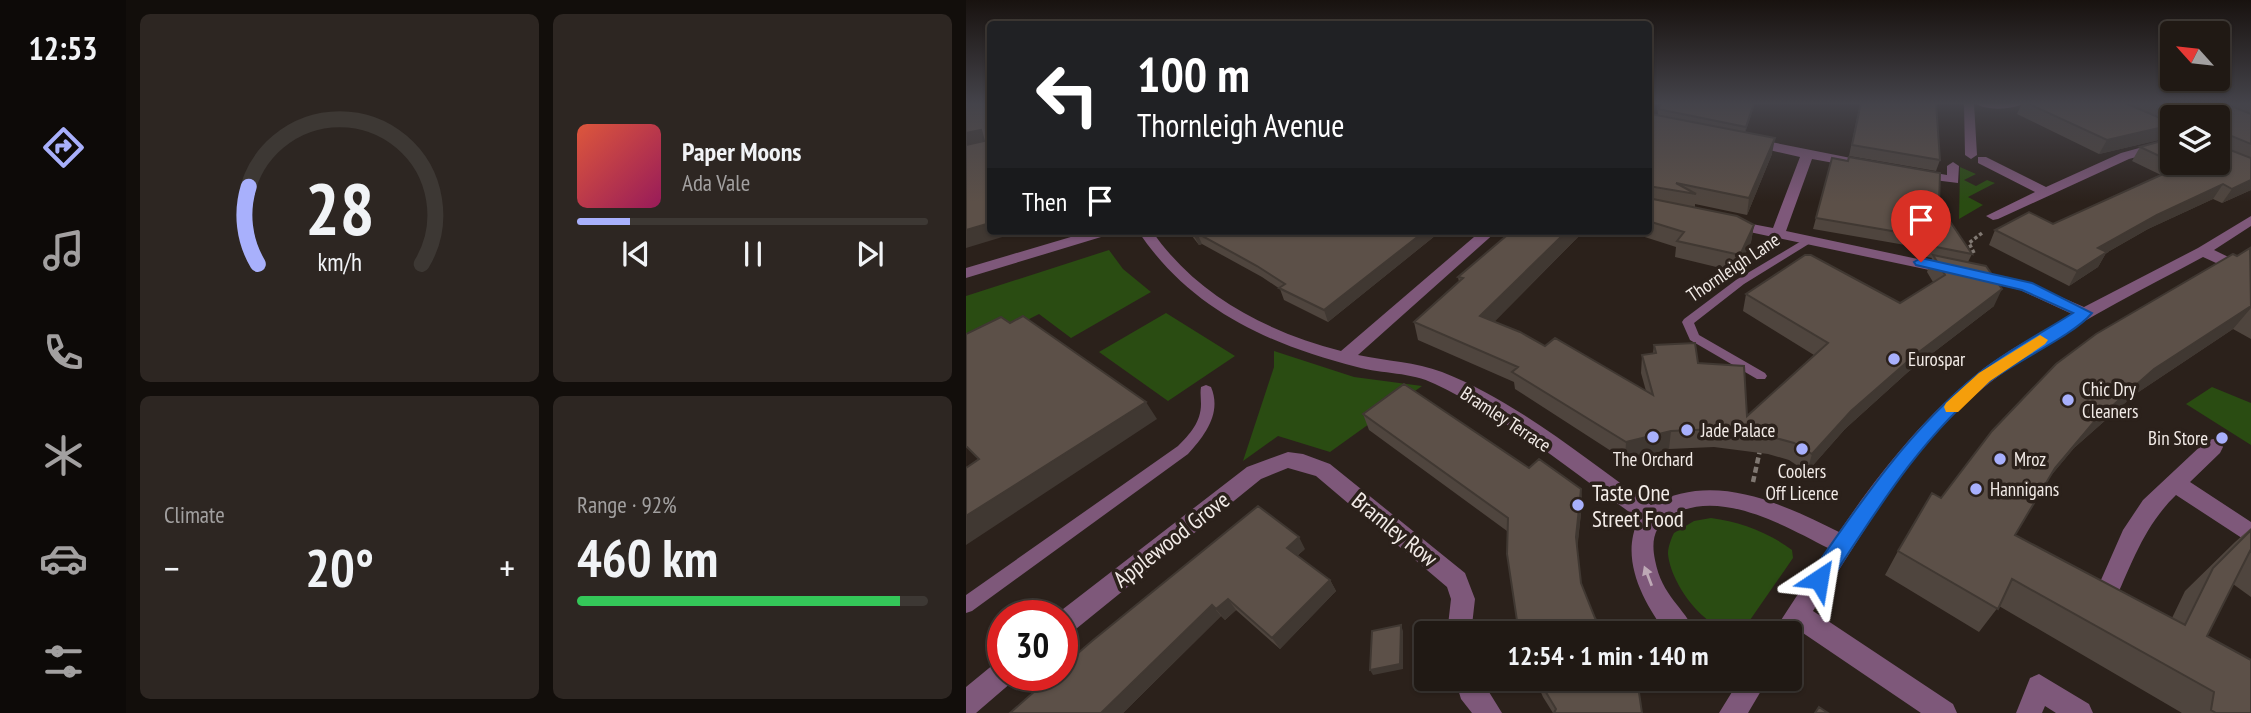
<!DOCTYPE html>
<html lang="en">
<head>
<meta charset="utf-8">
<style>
	body { margin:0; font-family:"PT Sans Narrow",sans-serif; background:#2d2622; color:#f1f3f6; height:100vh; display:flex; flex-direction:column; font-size:26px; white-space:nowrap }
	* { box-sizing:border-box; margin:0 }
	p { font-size:23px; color:#a2a0a0 }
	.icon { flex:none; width:38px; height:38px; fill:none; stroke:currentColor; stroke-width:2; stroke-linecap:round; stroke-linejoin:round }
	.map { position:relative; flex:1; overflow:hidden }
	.panel { display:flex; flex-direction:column; gap:14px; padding:14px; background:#120e0b; width:840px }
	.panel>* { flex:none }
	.top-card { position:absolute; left:21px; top:21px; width:665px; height:214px; border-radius:7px; box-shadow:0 2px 5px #0004,0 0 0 2px #3d3834; background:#202124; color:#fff; overflow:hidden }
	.needle { width:46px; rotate:297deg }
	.buttons { position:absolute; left:1194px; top:21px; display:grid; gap:14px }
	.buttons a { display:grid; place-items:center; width:70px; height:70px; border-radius:7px; background:#201914; box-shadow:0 2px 5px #0004,0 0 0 2px #3d3834; font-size:35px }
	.speed { position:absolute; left:21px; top:600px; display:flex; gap:14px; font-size:35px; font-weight:700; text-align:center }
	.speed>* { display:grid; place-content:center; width:91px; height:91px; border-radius:50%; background:#201914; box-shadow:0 2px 5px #0004,0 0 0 2px #3d3834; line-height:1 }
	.speed .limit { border:10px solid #d22; background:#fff; color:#111 }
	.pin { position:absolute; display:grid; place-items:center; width:60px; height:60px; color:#fff; margin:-72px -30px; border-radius:50% 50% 50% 0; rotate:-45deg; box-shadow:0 0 7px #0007 }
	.pin .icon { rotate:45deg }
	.me { position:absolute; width:77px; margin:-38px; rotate:33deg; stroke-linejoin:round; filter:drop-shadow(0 0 5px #0008) }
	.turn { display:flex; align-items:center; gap:24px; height:147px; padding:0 35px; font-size:32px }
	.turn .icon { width:91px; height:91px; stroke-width:2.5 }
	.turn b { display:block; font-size:49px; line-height:60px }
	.then { display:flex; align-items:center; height:66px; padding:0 35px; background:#0003; gap:14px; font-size:26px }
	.big { font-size:52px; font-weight:700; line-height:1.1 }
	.panel .widget { flex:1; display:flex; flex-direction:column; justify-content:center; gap:10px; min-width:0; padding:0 24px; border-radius:10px; background:#2d2622 }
	.panel .dial { align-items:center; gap:0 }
	.dial svg { height:182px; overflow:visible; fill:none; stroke:#3d3834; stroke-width:7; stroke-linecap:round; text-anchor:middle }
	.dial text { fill:#f1f3f6; stroke:none }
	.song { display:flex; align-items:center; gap:21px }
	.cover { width:84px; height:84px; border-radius:10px; background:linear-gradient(135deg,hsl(10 70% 55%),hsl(330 70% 35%)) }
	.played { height:7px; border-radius:4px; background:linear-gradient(90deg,#a8b0fc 15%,#3d3834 15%) }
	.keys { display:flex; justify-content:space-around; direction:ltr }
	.heat { display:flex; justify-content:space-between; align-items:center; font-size:38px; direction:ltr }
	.charge { height:10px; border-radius:5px; background:linear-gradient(90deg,#34c759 92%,#3d3834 0) }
	.panel .tiles { flex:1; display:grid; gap:14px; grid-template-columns:repeat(2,1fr) }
	.trip { position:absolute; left:448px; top:621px; width:388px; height:70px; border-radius:7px; background:#201914; box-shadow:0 2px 5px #0004,0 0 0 2px #3d3834; font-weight:700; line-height:70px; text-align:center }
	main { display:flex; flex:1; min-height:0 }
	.menu { display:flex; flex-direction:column; width:126px; justify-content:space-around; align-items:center; background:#0d0a08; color:#a2a0a0 }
	.menu .icon { width:49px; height:49px }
	.menu .current { color:#a8b0fc }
	.menu b { font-size:32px; color:#f1f3f6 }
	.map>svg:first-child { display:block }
	.green { fill:#2a4c12 }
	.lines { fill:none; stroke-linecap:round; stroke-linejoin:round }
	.path-far1 { stroke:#807872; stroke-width:3.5; stroke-dasharray:3.5 2.5; stroke-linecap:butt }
	.path { stroke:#807872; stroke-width:4.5; stroke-dasharray:6 3.5; stroke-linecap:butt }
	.service { fill:#7e587a; fill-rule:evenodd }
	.minor { fill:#7e587a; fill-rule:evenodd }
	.wall { fill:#4f453e }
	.shaded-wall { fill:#403832 }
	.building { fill:#5c5048; stroke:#403832; stroke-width:2 }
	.oneway { fill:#bea9b6 }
	.route { fill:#1a73e8; stroke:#114b97; stroke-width:2 }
	.slow { fill:#f59e0b }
	.poi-dot { fill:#a8b0fc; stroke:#2b211b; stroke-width:2.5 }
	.labels { text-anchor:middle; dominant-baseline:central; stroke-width:7; stroke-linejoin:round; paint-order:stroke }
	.street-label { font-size:19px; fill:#f2ebe7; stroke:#2b211b }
	.poi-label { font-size:19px; fill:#f2ebe7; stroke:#2b211b; text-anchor:start }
	.near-poi-label { font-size:23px; fill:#f2ebe7; stroke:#2b211b; text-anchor:start }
	.near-street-label { font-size:23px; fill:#f2ebe7; stroke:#2b211b }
</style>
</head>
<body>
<main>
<nav class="menu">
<b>12:53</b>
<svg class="icon current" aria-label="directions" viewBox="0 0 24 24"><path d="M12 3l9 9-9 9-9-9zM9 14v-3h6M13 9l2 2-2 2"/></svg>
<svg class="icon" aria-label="music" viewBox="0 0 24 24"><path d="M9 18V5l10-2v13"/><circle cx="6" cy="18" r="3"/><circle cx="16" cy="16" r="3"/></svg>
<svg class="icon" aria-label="phone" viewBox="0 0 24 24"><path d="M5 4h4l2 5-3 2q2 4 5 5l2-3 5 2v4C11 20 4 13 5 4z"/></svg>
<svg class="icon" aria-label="climate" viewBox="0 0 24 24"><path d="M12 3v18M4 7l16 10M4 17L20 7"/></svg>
<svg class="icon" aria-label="car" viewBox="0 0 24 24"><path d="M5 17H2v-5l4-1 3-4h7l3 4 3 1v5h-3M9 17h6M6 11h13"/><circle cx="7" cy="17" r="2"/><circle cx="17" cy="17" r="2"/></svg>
<svg class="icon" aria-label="filters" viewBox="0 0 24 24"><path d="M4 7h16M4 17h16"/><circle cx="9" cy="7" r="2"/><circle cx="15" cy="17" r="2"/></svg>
</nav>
<section class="panel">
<div class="tiles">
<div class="widget dial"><svg viewBox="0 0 100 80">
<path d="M14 69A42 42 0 1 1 86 69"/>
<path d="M14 69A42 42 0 0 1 10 35" stroke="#a8b0fc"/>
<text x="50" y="56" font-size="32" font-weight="700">28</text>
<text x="50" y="72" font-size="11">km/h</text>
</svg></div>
<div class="widget">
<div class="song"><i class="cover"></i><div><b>Paper Moons</b><p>Ada Vale</p></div></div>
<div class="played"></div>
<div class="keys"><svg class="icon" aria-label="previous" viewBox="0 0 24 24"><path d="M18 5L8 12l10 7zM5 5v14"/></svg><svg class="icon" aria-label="pause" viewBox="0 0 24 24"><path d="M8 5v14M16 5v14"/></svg><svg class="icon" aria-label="next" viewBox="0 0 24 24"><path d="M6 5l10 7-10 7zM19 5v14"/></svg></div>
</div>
<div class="widget"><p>Climate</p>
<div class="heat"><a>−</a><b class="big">20°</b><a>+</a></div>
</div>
<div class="widget"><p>Range · 92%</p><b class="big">460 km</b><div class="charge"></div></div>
</div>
</section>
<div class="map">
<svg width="1285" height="713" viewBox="0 0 1285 713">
	<rect width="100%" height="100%" fill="#2b211b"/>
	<!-- green -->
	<path class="green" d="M 994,167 L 1010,174 L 998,180 L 1010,186 L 1021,180 L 1029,183 L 1002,197 L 1017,205 L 993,219 Z
		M 143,250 L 157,269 L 185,292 L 105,338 L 73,314 L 0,351 L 0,296 Z
		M 200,313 L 269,356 L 202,401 L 133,352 Z
		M 308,351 L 388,377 L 456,386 L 364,452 L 312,436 L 277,461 L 308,367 Z
		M 1246,387 L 1285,403 L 1285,445 L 1220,404 Z
		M 745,518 C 774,522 802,532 826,550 L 827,558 L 775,633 C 741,634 705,585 702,554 C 702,547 705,539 708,533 L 728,521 Z"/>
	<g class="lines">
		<!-- path-far1 -->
		<path class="path-far1" d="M 1008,253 L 1003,243 L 1016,233"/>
		<!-- path -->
		<path class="path" d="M 787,482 L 794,450"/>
		<!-- service -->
		<path class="service" d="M 842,237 L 847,240 L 846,242 L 778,284 L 728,323 L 733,335 L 799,373 L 801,376 L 799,379 L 791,379 L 724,340 L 716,322 L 718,319 L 770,280 Z
			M 240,385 L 245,387 C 256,413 239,435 222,454 L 6,611 L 0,613 L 0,595 L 212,446 C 224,434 235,422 235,404 C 235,398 234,393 235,387 Z"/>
		<!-- minor -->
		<path class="minor" d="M 998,103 L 1008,103 L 1011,155 L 1005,159 L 999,155 Z
			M 1009,103 L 1058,103 C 1047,110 1019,111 1009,103 Z
			M 785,138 L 890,159 L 896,163 L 890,167 L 846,159 L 820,231 L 1060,282 L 1118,307 L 1232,248 L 1285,216 L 1285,226 L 1248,250 L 1285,268 L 1285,279 L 1237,257 C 1166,295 1091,332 1026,381 C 948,441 899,530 847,611 L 987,704 L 991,713 L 955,713 L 834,631 L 824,644 L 824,634 L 806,634 L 862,548 C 819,526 754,488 706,515 C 688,525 685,541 689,560 C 696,597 718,606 730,634 L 701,634 C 677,602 653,558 673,519 C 607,472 543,419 469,384 C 445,372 417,374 391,367 C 302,344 225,310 172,231 L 186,231 C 230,295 301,332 375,351 L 515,231 L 531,231 L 392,355 C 420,361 450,362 476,372 C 552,402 619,459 685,505 C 749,471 814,503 873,532 C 913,473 956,419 1011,374 C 1039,351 1075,333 1106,314 L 1054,290 L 1020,282 L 760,227 L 758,224 L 765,220 L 807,228 L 834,157 L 781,145 L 779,142 Z
			M 1206,139 L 1206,147 L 1163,159 L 1032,219 L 1027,220 L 1020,216 L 1069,192 L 1012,163 L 1012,157 L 1020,157 L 1080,187 L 1155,153 Z
			M 987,162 L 993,166 L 992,183 L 952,178 L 946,174 L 952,170 L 981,175 L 981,166 Z
			M 125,231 L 147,231 L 145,234 L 0,278 L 0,268 Z
			M 1247,439 L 1254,441 L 1257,447 L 1254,453 L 1224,482 L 1285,522 L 1285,544 L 1210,495 C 1178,526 1165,565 1147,605 L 1139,608 L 1131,605 L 1127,597 L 1131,589 L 1157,530 L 1177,500 L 1240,441 Z
			M 322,452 L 337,454 L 364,464 L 499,573 L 509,599 L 505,634 L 481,634 L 485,599 L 481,587 L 350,476 L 322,468 L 295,479 L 105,633 L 96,637 L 96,616 L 88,616 L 281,467 Z
			M 37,660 L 37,676 L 49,676 L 46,682 L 10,713 L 0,713 L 0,687 L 28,664 Z
			M 1073,674 L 1123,704 L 1127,713 L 1090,713 L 1079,706 L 1076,713 L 1050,713 L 1064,678 Z
			M 489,679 L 515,679 L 536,713 L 506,713 L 495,699 Z
			M 774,679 L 802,679 L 782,713 L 753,713 Z"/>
	</g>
	<!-- wall -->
	<path class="wall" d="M 696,103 L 788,103 L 779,133 L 806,154 L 781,215 L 729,204 L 729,207 L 788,225 L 785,242 L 771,272 L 709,257 L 710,247 L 660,231 L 682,231 L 682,119 L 692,115 L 692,109 Z
		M 894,103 L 974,160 L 970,171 L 883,156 Z
		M 1056,103 L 1285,103 L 1285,190 L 1256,203 L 1247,199 L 1182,229 L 1140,253 L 1132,267 L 1103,286 L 1023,245 L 1029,230 L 1087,224 L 1195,175 L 1166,161 L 1174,147 L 1206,138 L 1206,163 L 1251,163 L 1251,117 L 1206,117 L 1206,130 L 1201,138 L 1133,154 L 1051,114 Z
		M 973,205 L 1006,254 L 1002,262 L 1028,306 L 942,372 L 879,429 L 841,472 L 823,460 L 802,454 L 748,447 L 703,449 L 659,460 L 549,389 L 548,382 L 452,340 L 448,322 L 493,282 L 492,277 L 618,231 L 528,322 L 579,346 L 680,391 L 675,373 L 676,355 L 687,353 L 688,345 L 732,363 L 781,416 L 848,355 L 777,311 L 780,294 L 934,303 L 967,282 L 961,272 L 966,258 L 951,255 L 945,246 L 847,229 L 850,218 Z
		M 222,231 L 475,231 L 362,322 L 318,300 L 314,289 L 296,277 L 236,244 L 233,245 Z
		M 638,231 L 656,231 L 652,235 Z
		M 1285,248 L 1285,339 L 1267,329 L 1168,395 L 1108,448 L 1081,480 L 1049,535 L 1206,618 L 1219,591 L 1269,542 L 1285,528 L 1285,597 L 1267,584 L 1241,636 L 1285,713 L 1216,713 L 1033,606 L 1013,632 L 919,575 L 932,551 L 975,498 L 1271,256 Z
		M 397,414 L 563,468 L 615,489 L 616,504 L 611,548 L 615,583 L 629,618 L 541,531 L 403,430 Z
		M 339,549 L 331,556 L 364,580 L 370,591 L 314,649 L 270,610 L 259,620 L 255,616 L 157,713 L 44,713 Z
		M 569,679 L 671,679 L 676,713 L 587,713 L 577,697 Z"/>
	<!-- shaded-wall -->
	<path class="shaded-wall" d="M 788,103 L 788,107 L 778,136 L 780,127 Z
		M 1206,125 L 1206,130 L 1201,138 L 1133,154 L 1141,140 Z
		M 15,130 L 24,143 L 0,148 L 0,133 Z
		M 809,138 L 806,154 L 781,215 L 783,198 Z
		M 1285,180 L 1285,190 L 1256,203 L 1266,189 Z
		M 1257,184 L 1247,199 L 1182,229 L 1140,253 L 1132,267 L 1103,286 L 1111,271 L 1132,248 L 1191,215 Z
		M 24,223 L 24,231 L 56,231 L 0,248 L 0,230 Z
		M 788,225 L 785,242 L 771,272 L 774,255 Z
		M 459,231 L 475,231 L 362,322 L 358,310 Z
		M 601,231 L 618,231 L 517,333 L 514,316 Z
		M 231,233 L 236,244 L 233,245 L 227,234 Z
		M 1036,289 L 1028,306 L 942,372 L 879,429 L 841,472 L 846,454 L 885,411 L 949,355 Z
		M 1285,306 L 1285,308 L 1267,329 L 1168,395 L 1108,448 L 1070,494 L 1089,468 L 1127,423 L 1188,369 Z
		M 180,402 L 191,419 L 0,545 L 0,516 Z
		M 705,431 L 703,449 L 659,460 L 660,442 Z
		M 615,489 L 616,504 L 611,552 L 610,537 Z
		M 333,537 L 339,549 L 327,559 L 321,548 Z
		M 364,580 L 370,591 L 314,649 L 306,638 Z
		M 262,599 L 270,610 L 259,620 L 250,609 Z
		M 246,605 L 255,616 L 157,713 L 135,713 Z
		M 435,625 L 437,631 L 437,669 L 407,675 L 404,670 Z"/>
	<!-- building -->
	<path class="building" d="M 0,103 L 24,103 L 24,223 L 0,230 L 0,145 L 18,141 L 15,130 L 0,133 Z
		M 696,103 L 788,103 L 780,127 L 692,109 Z
		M 895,103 L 970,103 L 974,160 L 886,145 Z
		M 1061,103 L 1159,103 L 1206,123 L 1206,125 L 1141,140 Z
		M 1187,103 L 1258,103 L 1285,114 L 1285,144 L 1261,134 L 1257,136 L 1259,148 L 1285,158 L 1285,180 L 1266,189 L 1257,184 L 1191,215 L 1132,248 L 1141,252 L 1111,271 L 1029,230 L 1063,212 L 1087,224 L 1215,166 L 1208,163 L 1251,163 L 1251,117 L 1215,117 L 1215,114 Z
		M 685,114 L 809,138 L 783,198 L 710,183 L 730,194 L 682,186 L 682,119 Z
		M 1206,138 L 1206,162 L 1174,147 Z
		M 883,157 L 974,173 L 973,205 L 1006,254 L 955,244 L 949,235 L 850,218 L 866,158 L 882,161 Z
		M 682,198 L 771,216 L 788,225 L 774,255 L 711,241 L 718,232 L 682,221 Z
		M 225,231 L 459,231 L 358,310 L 313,288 L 319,284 L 291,266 L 231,233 L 227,234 Z
		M 546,231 L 601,231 L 514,316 L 554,332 L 579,346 L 589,338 L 687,395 L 676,355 L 690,353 L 688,345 L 729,343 L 732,363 L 778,366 L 781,416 L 862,343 L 780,294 L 839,255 L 845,255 L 934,303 L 979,275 L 967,255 L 1020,266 L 1036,289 L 949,355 L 885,411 L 846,454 L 828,443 L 806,437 L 751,429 L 705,431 L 660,442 L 546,372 L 552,367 L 448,322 L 497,278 L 492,277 Z
		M 1284,248 L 1285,306 L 1188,369 L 1127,423 L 1089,468 L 1049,535 L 1219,625 L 1247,568 L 1285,530 L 1285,552 L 1284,551 L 1241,636 L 1285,660 L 1285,713 L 1250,713 L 1245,710 L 1248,692 L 1046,579 L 1032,609 L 932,551 L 966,493 L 975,498 L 1026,431 L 1090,364 L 1130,334 L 1267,254 L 1271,256 Z
		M 57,316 L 180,402 L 0,516 L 0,468 L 13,459 L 0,446 L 0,334 L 35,317 L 44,323 Z
		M 438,384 L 563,468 L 573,459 L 615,489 L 610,537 L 615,583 L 629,618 L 639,634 L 553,634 L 541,554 L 542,518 L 397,414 Z
		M 292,506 L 333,537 L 321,548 L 364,580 L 306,638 L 262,599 L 250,609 L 246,605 L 135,713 L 44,713 L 86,676 L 96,676 L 96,667 L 126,641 Z
		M 435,625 L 434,664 L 404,670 L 406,631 Z
		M 572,679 L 671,679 L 676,713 L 588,713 L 590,709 Z
		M 853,707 L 862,713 L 849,713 Z"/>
	<!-- one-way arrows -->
	<defs><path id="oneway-solid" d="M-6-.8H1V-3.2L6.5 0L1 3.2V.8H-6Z" transform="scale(1.75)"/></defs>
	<use class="oneway" href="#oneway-solid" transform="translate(682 576) rotate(-111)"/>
	<!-- sky -->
	<linearGradient id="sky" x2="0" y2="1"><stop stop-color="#18120f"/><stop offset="0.51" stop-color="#44434a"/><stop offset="1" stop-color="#44434a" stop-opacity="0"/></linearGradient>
	<rect width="1285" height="202" fill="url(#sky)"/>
	<!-- route -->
	<path class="route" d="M 955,258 L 1066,283 L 1126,313 C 1108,335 1050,361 1024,381 C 955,436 909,513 861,586 L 853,589 L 846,586 L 843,579 L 846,572 C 895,501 944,429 1012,374 C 1040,351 1076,333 1107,313 L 1056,290 L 950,265 L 948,262 Z"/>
	<!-- slow -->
	<path class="slow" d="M 1074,335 L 1082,340 L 1079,344 L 1024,381 L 992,412 L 980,412 L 978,407 L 980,403 L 1013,373 Z"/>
	<!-- markers -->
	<g class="poi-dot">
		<circle cx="928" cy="359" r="7"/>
		<circle cx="1102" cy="400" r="7"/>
		<circle cx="721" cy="430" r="7"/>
		<circle cx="687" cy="437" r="7"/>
		<circle cx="1256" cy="438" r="7"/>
		<circle cx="836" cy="449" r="7"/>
		<circle cx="1034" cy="459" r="7"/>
		<circle cx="1010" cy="489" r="7"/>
		<circle cx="612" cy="505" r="7"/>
	</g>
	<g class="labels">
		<!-- street labels -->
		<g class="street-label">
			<text transform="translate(767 267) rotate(-34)">Thornleigh Lane</text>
			<text transform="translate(540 419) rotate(33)">Bramley Terrace</text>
		</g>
		<!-- poi labels -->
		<g class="poi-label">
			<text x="942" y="359">Eurospar</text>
			<text x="1116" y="389">Chic Dry<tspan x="1116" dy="22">Cleaners</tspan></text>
			<text x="735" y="430">Jade Palace</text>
			<text x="1242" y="438" text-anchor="end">Bin Store</text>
			<text x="687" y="459" text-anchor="middle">The Orchard</text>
			<text x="1048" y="459">Mroz</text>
			<text x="836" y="471" text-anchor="middle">Coolers<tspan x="836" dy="22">Off Licence</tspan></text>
			<text x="1024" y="489">Hannigans</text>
		</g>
		<!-- near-poi labels -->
		<g class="near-poi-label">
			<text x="626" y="492">Taste One<tspan x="626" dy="26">Street Food</tspan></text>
		</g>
		<!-- near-street labels -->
		<g class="near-street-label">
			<text transform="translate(429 529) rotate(39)">Bramley Row</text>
			<text transform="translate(205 539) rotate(-38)">Applewood Grove</text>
		</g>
	</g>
</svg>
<div class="buttons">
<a><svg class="needle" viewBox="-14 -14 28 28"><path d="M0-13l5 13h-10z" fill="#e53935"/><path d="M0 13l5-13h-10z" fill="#a2a0a0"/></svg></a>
<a><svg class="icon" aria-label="layers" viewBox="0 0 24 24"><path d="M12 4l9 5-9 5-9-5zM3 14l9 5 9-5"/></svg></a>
</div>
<div class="speed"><div class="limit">30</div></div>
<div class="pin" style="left:955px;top:262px;background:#d93025"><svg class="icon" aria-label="arrive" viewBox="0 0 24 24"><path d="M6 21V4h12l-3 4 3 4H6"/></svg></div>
<svg class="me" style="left:853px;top:579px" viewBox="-20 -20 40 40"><path d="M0-17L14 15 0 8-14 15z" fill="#1a73e8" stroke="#fff" stroke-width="4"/></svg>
<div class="trip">12:54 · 1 min · 140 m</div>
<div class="top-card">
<div class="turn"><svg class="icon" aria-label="left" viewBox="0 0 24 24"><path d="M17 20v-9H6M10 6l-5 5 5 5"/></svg><div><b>100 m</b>Thornleigh Avenue</div></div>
<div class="then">Then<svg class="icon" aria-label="arrive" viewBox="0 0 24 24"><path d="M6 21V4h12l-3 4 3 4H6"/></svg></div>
</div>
</div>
</main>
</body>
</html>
